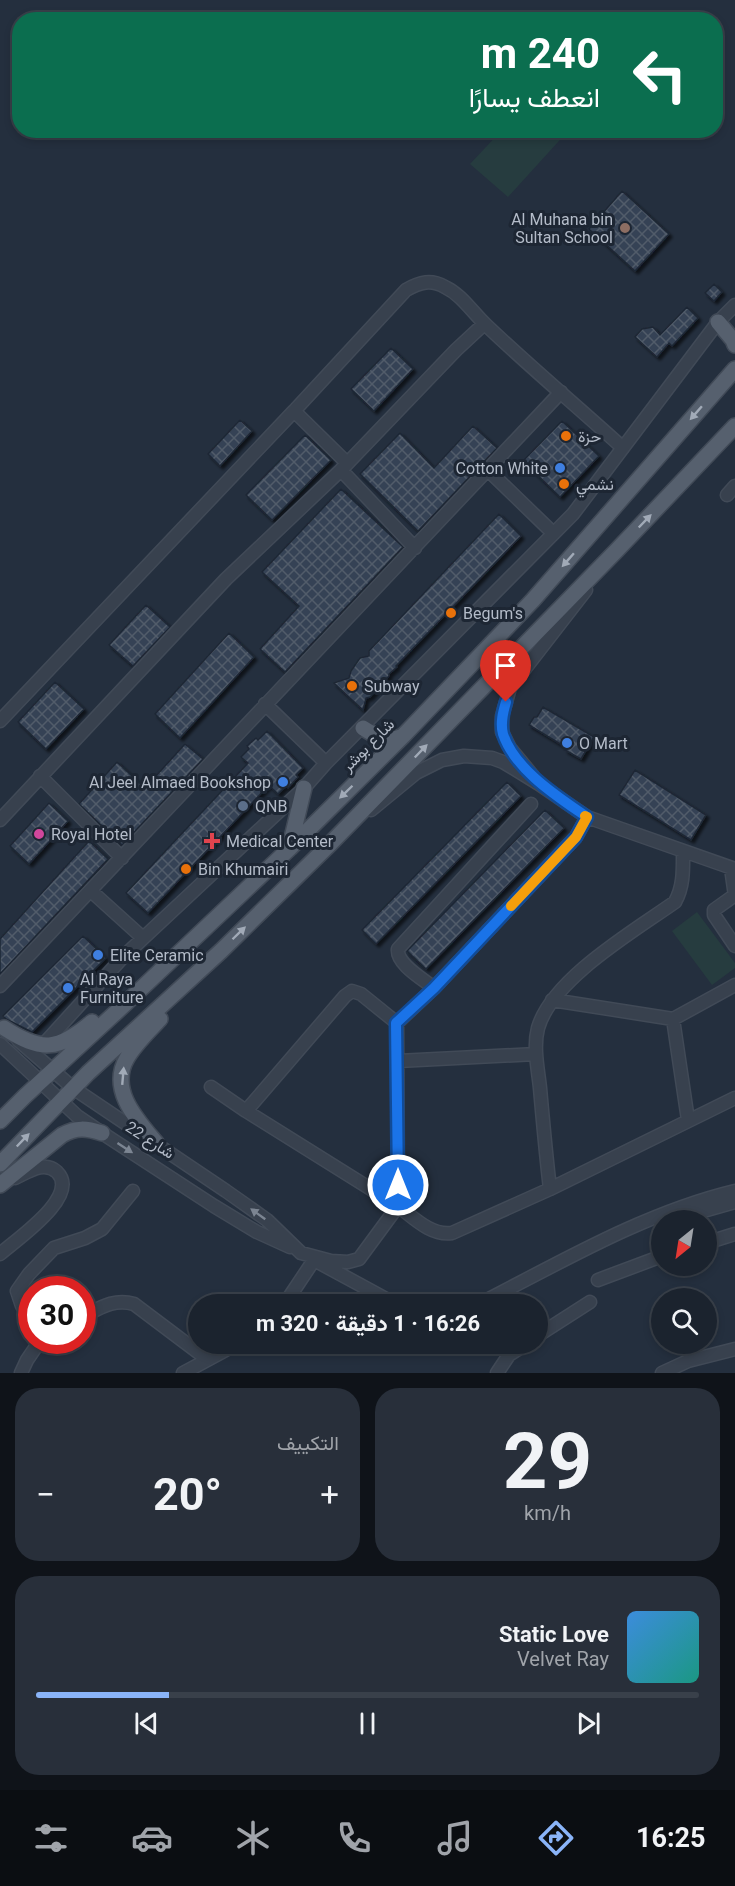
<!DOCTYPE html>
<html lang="ar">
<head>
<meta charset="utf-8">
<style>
	body { margin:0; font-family:Roboto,Vazirmatn,sans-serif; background:#282f3a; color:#f1f3f6; direction:rtl; height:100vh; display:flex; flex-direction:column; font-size:22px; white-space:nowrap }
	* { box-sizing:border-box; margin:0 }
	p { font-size:20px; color:#a0a4aa }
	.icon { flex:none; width:33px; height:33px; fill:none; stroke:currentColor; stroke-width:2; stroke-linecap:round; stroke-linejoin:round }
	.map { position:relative; height:1373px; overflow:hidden; direction:ltr }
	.sheet { display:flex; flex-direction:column; gap:15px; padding:15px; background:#0f1319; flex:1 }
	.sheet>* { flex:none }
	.hud { position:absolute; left:12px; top:12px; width:711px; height:126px; border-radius:24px; box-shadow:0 3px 9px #0003,0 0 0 2px #39404a; direction:rtl; background:#0b6e4f; color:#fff; overflow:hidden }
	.needle { width:39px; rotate:210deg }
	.controls { position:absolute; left:651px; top:1210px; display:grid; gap:12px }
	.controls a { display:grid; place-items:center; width:66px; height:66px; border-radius:50%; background:#1b232e; box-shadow:0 3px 9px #0003,0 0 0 2px #39404a; font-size:30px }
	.speed { position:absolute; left:18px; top:1276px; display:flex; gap:12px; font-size:30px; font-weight:700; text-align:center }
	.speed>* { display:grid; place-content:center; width:78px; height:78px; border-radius:50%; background:#1b232e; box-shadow:0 3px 9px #0003,0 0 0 2px #39404a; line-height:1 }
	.speed .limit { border:9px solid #d22; background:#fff; color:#111 }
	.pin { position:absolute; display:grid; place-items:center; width:51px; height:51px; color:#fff; margin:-62px -26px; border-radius:50% 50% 50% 0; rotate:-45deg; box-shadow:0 0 6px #0007 }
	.pin .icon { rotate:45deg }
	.me { position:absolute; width:66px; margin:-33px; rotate:0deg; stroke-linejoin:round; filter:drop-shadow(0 0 4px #0008) }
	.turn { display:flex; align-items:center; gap:21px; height:126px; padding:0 24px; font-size:27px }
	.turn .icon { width:78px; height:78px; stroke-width:2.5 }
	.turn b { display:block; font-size:42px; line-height:51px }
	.big { font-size:45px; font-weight:700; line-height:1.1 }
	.sheet .widget { flex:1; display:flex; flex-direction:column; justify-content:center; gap:9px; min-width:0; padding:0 21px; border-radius:24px; background:#282f3a }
	.sheet .dial { align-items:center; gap:0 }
	.dial b { font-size:78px; line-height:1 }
	.song { display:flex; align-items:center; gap:18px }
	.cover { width:72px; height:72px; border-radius:9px; background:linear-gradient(135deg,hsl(210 70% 55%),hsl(170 70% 35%)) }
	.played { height:6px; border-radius:3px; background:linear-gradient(90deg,#8ab4f8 20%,#39404a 20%) }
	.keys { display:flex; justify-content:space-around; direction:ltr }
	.heat { display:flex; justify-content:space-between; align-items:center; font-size:33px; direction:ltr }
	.sheet .tiles { flex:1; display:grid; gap:15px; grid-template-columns:1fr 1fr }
	.widget:last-child { grid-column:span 2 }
	.trip { position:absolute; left:188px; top:1294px; width:360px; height:60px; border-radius:30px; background:#1b232e; box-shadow:0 3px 9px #0003,0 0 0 2px #39404a; font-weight:700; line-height:60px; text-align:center; direction:rtl }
	.dock { display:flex; height:96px; justify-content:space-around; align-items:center; background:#0b0e12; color:#a0a4aa }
	.dock .icon { width:42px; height:42px }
	.dock .on { color:#8ab4f8 }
	.dock b { font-size:27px; color:#f1f3f6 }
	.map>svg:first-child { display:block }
	.green { fill:#263c3f }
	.building { fill:url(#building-cross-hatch); stroke:#1f2835; stroke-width:1.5; filter:url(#shadow) }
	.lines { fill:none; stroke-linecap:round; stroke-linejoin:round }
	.minor-casing { stroke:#414a57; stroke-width:15 }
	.major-casing { stroke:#414a57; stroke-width:18 }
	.minor { stroke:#38414e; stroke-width:12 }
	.major { stroke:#56606e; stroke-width:15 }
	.oneway { fill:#a1aab7 }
	.oneway2 { fill:#7c8592 }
	.route-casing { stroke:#114b97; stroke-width:15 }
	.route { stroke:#1a73e8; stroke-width:10 }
	.slow { stroke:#f59e0b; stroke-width:10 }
	.education-dot { fill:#8d6e63; stroke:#1d2633; stroke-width:2 }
	.food-dot { fill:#e8710a; stroke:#1d2633; stroke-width:2 }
	.shop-dot { fill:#3f7fe0; stroke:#1d2633; stroke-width:2 }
	.service-dot { fill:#5c6f8a; stroke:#1d2633; stroke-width:2 }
	.hotel-dot { fill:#d1479c; stroke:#1d2633; stroke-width:2 }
	.health-dot { fill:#e0444e; stroke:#1d2633; stroke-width:2 }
	.labels { text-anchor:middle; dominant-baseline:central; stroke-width:6; stroke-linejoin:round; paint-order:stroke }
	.poi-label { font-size:16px; fill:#b4bcc9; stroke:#1d2633; text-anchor:start }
	.street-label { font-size:16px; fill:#b4bcc9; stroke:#1d2633 }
</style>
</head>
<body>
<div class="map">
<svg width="735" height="1373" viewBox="0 0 735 1373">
	<defs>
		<pattern id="building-cross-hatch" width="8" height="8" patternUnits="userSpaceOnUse" patternTransform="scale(1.5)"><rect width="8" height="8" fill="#364354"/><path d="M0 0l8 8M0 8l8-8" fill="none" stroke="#515c6b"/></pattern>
		<filter id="shadow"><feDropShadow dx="3" dy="3" stdDeviation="1.5" flood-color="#0009"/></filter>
	</defs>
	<rect width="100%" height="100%" fill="#242f3e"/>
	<!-- green -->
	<path class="green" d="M 501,131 L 501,130 L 568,131 L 508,197 L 470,164 Z
		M 697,912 L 735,963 L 735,968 L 712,985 L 672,931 Z"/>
	<!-- building -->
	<path class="building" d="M 622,191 L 669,234 L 635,271 L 589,229 Z
		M 714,284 L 722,292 L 714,301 L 705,293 Z
		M 687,307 L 698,318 L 672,346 L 669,343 L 657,357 L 635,337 L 642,329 L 653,327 L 660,335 Z
		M 391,348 L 413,369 L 374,411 L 351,389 Z
		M 240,420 L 252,431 L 220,466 L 208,454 Z
		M 562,421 L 599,456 L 560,497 L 523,461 Z
		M 473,426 L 497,448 L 418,531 L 360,474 L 400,433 L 434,468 Z
		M 305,435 L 331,460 L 272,520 L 246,495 Z
		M 341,489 L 403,547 L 285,672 L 260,649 L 299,606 L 262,572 Z
		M 499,514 L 521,536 L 396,666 L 397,667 L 389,674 L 389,676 L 370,697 L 366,698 L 363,710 L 334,683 L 349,678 L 351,671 L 360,658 L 369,656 L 369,651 Z
		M 146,605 L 170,627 L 133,666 L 109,645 Z
		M 229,633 L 254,657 L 180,738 L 155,714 Z
		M 55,682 L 84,709 L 46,749 L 18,722 Z
		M 543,707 L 594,737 L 581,759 L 565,750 L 567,748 L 529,725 L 534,717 L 537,717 Z
		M 267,731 L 303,768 L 296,775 L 298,777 L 288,788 L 286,786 L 278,794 L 269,785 L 148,913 L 126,893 L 248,763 L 241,757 L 249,749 L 247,746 L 256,738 L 258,740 Z
		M 185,744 L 203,759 L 122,845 L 79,804 L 117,762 L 145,788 Z
		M 635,770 L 706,815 L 691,840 L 619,795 Z
		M 507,782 L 521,796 L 376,944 L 362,930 Z
		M 49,803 L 68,821 L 29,864 L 10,846 Z
		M 545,810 L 564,828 L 426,969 L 407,951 Z
		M 89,841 L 108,859 L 0,974 L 0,939 Z
		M 83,936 L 106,958 L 32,1032 L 6,1019 L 3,1016 Z"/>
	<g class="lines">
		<defs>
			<path id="minor" d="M 294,411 L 406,290 C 420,282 431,279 445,287 C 462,295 472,312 486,325 C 530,367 578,407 623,448
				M 341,470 L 415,548
				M 488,470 L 553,533
				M 727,495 L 735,486
				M 265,704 L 326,763
				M 0,721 L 294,411 L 347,463
				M 40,776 L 122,858
				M 533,776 L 510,748 L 502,732 L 502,716 L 510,688 L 586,590
				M 371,810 L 416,773 L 442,760 L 464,756 L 492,758 L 503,762 L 539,784 L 587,817 L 735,869
				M 0,820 L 226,579 L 341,470 L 456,350 L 484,324
				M 731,868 L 735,896
				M 91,891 L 143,938
				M 735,895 L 714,910 L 714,915 L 735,946
				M 0,986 L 561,392
				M 434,988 C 423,979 396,964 398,949 L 531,804
				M 552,1000 L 673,1019 L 688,1120
				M 673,1019 L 735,985
				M 397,1023 L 434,988 L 576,837 L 587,817
				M 18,1040 L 73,1088 L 226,1191 L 267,1220 L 301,1253 L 331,1261 L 348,1262 L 359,1259 L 398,1206 C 414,1218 431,1236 452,1233 L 550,1189 L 735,1098
				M 0,1044 L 77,1116 L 102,1133 L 214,1206 L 257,1232 L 290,1247
				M 42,1046 L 124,956 L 304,788 L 326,763 L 573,514 L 718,322 L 735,305
				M 398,1061 L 536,1054
				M 211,1087 L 246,1111 L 398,1206 L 397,1023 L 361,994 L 352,991 L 345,996 L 246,1111
				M 550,1189 C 546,1155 543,1122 540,1088 C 538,1069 533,1047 538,1028 C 552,979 634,931 675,902 C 684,886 683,869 683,851
				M 668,1221 L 735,1202
				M 706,1243 L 735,1234
				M 0,1254 C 17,1239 81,1196 57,1172 C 44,1160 28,1172 15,1178
				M 316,1261 L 388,1300 L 412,1305
				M 598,1280 L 662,1256
				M 284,1305 L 314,1260
				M 468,1305 L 489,1299 C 568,1258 648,1212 735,1191
				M 32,1312 L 22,1306 L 17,1291 L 29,1274 L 54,1248 L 85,1238 L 102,1229 L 133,1191
				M 82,1317 C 100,1308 114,1298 134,1304 L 207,1359
				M 537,1336 L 590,1302
				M 21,1373 L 27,1360 L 40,1341
				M 183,1373 L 237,1344
				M 497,1373 L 509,1355 L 526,1344
				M 662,1373 L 688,1361 L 735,1349"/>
			<path id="major" d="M 718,322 L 733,340 L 735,345
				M 363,728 C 377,737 387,743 403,736
				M 290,846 L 304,788
				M 4,1028 C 41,1052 58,1051 92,1022
				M 0,1121 L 25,1096 L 125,1004 L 290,848 L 403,736 L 533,600 L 735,369
				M 157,1144 C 138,1121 108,1090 127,1058 C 135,1044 149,1031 160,1019
				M 0,1164 L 88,1073 L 221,951 L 330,844 L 617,550 L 735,426
				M 0,1185 L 62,1135 C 77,1127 86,1128 102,1133"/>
		</defs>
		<!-- minor casing -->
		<use href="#minor" class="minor-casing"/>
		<!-- major casing -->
		<use href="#major" class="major-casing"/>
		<!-- minor -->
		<use href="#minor" class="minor"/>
		<!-- major -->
		<use href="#major" class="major"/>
	</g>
	<!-- one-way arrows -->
	<defs><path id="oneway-solid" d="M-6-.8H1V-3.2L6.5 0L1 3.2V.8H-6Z" transform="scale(1.5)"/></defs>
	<g class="oneway">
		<use href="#oneway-solid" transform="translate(696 413) rotate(131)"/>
		<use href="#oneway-solid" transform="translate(645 521) rotate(-46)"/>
		<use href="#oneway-solid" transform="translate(568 560) rotate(131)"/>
		<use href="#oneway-solid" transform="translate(421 751) rotate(-46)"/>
		<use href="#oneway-solid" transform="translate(346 792) rotate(136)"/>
		<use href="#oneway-solid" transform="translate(239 933) rotate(-44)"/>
		<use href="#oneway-solid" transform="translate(123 1076) rotate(-85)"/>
		<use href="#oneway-solid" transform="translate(23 1140) rotate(-46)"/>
	</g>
	<g class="oneway2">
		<use href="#oneway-solid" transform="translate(125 1148) rotate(33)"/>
		<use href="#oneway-solid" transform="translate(258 1214) rotate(-144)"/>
	</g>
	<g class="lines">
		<defs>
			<path id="route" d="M 398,1185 L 396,1023 L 434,988 L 576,837 L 587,817 C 558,797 515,770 503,734 C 500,723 503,712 506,702"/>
		</defs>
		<!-- route casing -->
		<use href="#route" class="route-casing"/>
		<!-- route -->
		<use href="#route" class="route"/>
		<!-- slow -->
		<path class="slow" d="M 511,906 L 576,837 L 587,817 L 585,816"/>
	</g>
	<!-- markers -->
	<circle class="education-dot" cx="625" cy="228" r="6"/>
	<g class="food-dot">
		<circle cx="566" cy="436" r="6"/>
		<circle cx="564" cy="484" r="6"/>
		<circle cx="451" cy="613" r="6"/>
		<circle cx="352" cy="686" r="6"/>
		<circle cx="186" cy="869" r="6"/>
	</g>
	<g class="shop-dot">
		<circle cx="560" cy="468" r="6"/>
		<circle cx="567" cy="743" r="6"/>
		<circle cx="283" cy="782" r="6"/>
		<circle cx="98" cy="955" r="6"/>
		<circle cx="68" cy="988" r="6"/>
	</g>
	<circle class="service-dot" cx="243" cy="806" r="6"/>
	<circle class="hotel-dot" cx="39" cy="834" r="6"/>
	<path class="health-dot" d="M209 832h6v6h6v6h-6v6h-6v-6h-6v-6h6z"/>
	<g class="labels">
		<!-- poi labels -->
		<g class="poi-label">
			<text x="613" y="219" text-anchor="end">Al Muhana bin<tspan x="613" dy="18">Sultan School</tspan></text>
			<text x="578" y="436">حزة</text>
			<text x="548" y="468" text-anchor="end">Cotton White</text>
			<text x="576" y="484">نشمي</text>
			<text x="463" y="613">Begum's</text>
			<text x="364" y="686">Subway</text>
			<text x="579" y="743">O Mart</text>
			<text x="271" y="782" text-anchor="end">Al Jeel Almaed Bookshop</text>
			<text x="255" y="806">QNB</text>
			<text x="51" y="834">Royal Hotel</text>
			<text x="226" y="841">Medical Center</text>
			<text x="198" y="869">Bin Khumairi</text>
			<text x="110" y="955">Elite Ceramic</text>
			<text x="80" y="979">Al Raya<tspan x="80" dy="18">Furniture</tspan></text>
		</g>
		<!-- street labels -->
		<g class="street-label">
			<text transform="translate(368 745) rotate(-45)">شارع بوشر</text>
			<text transform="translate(150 1140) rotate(33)">شارع 22</text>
		</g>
	</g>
</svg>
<div class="controls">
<a><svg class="needle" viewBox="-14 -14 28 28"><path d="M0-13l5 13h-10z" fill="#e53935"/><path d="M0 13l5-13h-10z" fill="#a0a4aa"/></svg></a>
<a><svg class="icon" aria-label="search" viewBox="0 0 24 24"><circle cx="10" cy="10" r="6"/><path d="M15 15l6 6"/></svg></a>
</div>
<div class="speed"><div class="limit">30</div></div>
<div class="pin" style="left:506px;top:702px;background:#d93025"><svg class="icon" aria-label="arrive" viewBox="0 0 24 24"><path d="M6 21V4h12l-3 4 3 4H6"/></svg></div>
<svg class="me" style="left:398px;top:1185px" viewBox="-20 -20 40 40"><circle r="17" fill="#1a73e8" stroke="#fff" stroke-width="3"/><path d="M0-11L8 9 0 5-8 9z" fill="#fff"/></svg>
<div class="trip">16:26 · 1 دقيقة · 320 m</div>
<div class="hud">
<div class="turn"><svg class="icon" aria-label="left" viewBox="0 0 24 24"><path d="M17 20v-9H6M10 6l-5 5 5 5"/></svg><div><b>240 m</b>انعطف يسارًا</div></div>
</div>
</div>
<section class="sheet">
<div class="tiles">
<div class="widget dial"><b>29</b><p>km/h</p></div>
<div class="widget"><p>التكييف</p>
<div class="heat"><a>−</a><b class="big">20°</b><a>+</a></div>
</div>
<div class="widget">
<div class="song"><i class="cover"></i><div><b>Static Love</b><p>Velvet Ray</p></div></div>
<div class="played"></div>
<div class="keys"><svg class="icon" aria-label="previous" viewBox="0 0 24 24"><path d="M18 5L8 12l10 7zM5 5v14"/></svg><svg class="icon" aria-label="pause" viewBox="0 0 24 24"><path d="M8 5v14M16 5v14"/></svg><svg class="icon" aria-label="next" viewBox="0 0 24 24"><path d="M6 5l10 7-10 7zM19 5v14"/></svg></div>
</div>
</div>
</section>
<nav class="dock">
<b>16:25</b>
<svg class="icon on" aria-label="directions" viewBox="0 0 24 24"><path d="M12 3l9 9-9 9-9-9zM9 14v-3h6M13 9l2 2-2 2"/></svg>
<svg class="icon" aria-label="music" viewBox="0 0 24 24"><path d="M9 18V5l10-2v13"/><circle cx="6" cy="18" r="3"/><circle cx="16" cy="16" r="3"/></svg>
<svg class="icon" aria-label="phone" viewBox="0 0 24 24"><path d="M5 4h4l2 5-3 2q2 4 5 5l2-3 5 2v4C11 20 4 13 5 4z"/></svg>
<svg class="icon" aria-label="climate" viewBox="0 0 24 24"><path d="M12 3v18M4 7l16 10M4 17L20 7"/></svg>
<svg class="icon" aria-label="car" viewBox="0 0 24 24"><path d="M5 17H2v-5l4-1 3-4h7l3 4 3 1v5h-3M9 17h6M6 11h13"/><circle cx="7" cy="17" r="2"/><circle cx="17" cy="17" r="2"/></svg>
<svg class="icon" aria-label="filters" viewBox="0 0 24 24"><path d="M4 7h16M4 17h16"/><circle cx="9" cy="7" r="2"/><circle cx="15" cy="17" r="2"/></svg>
</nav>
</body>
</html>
